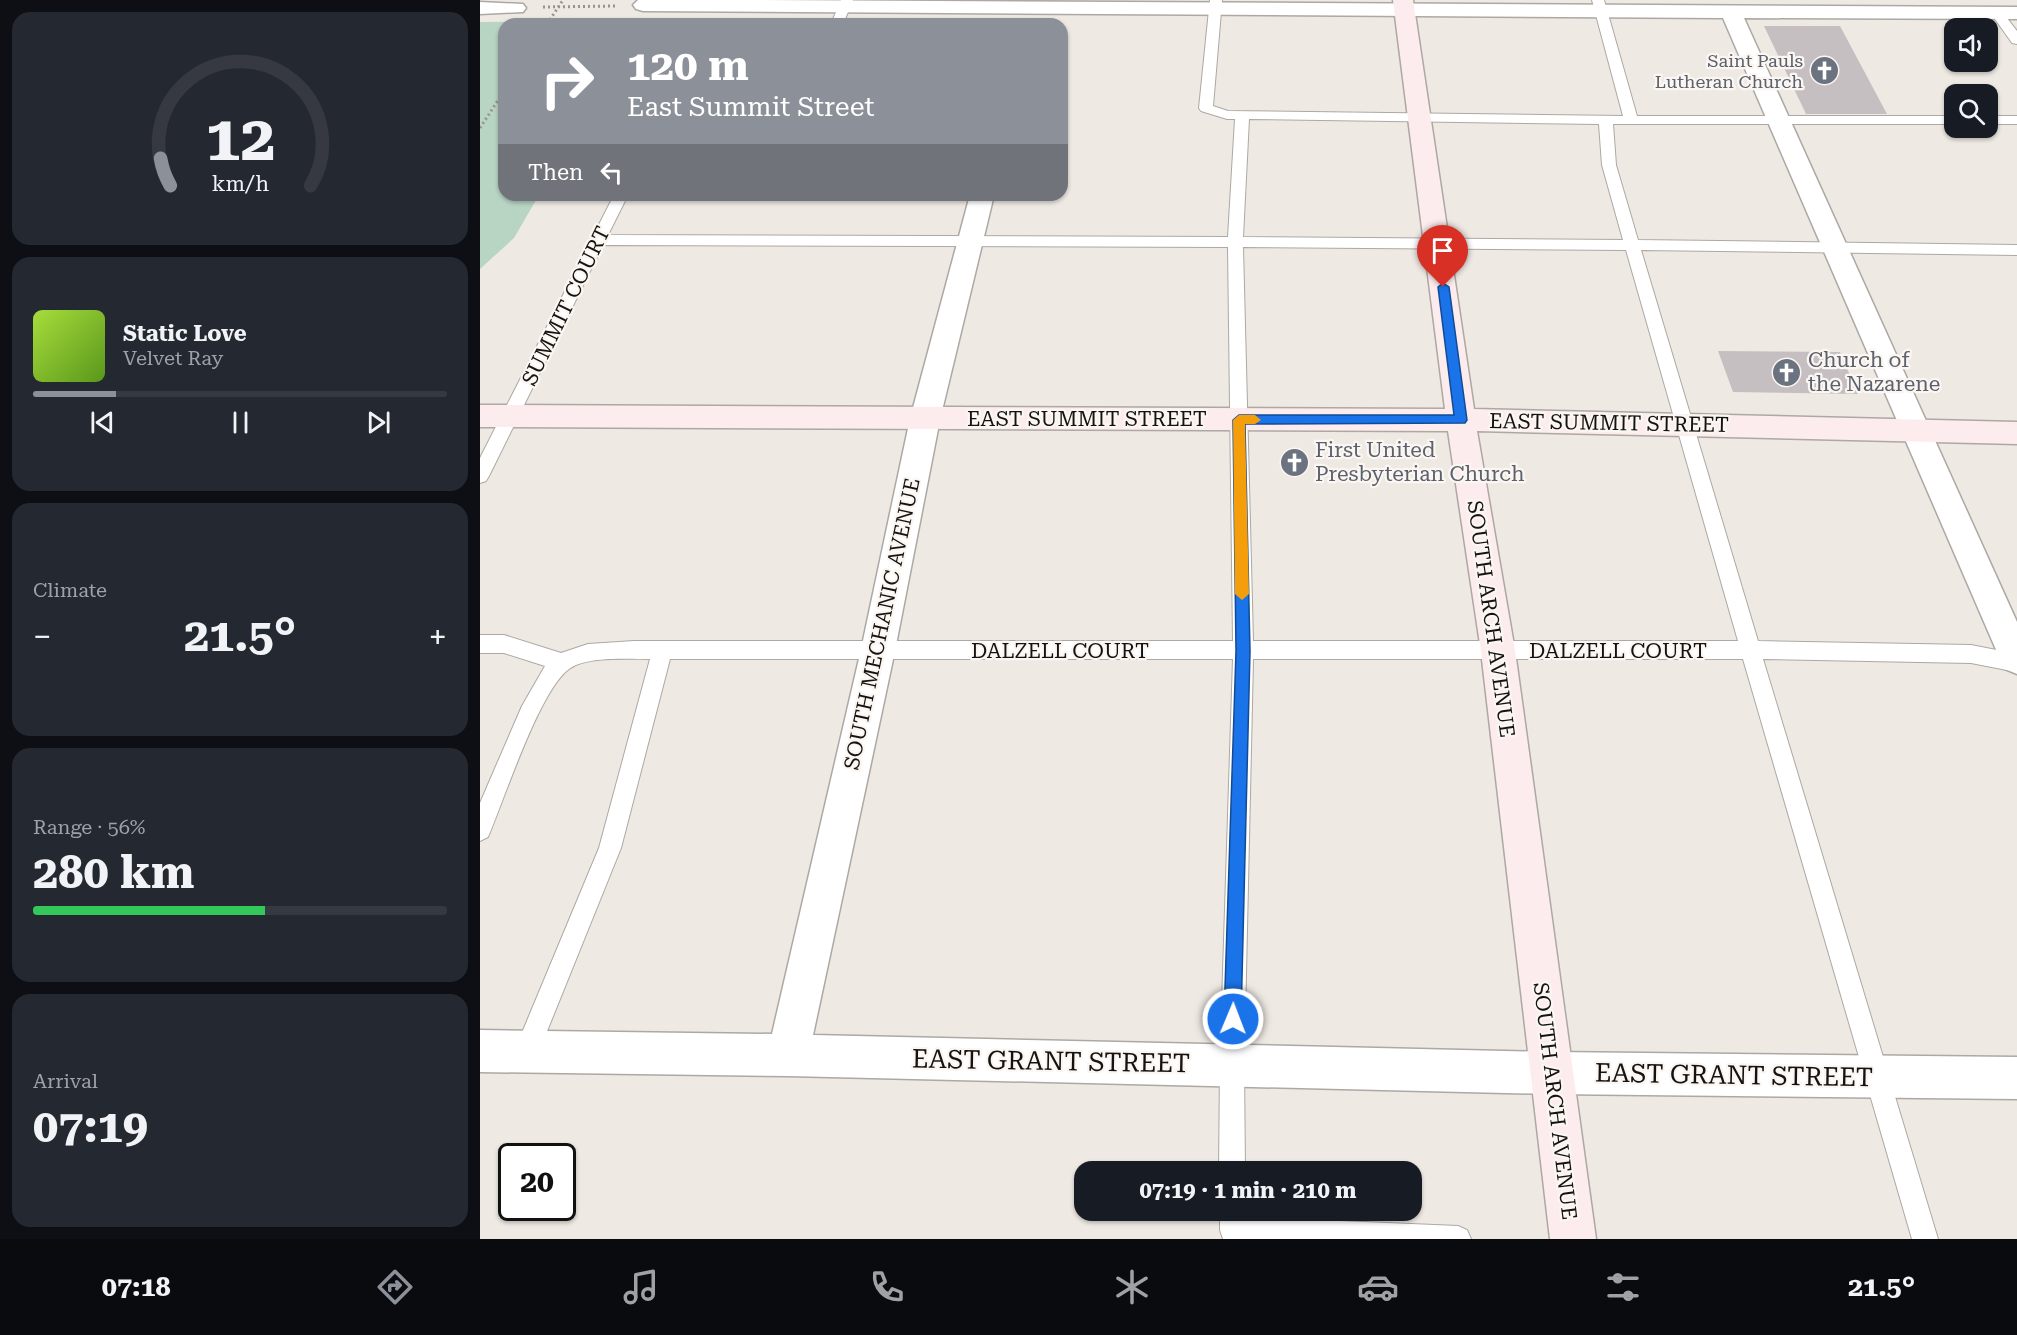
<!DOCTYPE html>
<html lang="en">
<head>
<meta charset="utf-8">
<style>
	body { margin:0; font-family:"Roboto Serif",serif; background:#242831; color:#f1f3f6; height:100vh; display:flex; flex-direction:column; font-size:22px; white-space:nowrap }
	* { box-sizing:border-box; margin:0 }
	p { font-size:20px; color:#9ea1a6 }
	.icon { flex:none; width:33px; height:33px; fill:none; stroke:currentColor; stroke-width:2; stroke-linecap:round; stroke-linejoin:round }
	.map { position:relative; flex:1; overflow:hidden }
	.drawer { display:flex; flex-direction:column; gap:12px; padding:12px; background:#0d0f14; width:480px }
	.drawer>* { flex:none }
	.guide { position:absolute; left:18px; top:18px; width:570px; height:183px; border-radius:18px; box-shadow:0 2px 4px #0004; background:#8c9099; color:#fff; overflow:hidden }
	.controls { position:absolute; left:1464px; top:18px; display:grid; gap:12px }
	.controls a { display:grid; place-items:center; width:54px; height:54px; border-radius:12px; background:#171b24; box-shadow:0 2px 4px #0004; font-size:30px }
	.speed { position:absolute; left:18px; top:1143px; display:flex; gap:12px; font-size:30px; font-weight:700; text-align:center }
	.speed>* { display:grid; place-content:center; width:78px; height:78px; border-radius:50%; background:#171b24; box-shadow:0 2px 4px #0004; line-height:1 }
	.speed .limit { border:3px solid #111; border-radius:9px; background:#fff; color:#111 }
	.pin { position:absolute; display:grid; place-items:center; width:51px; height:51px; color:#fff; margin:-62px -26px; border-radius:50% 50% 50% 0; rotate:-45deg; box-shadow:0 0 6px #0007 }
	.pin .icon { rotate:45deg }
	.me { position:absolute; width:66px; margin:-33px; rotate:1deg; stroke-linejoin:round; filter:drop-shadow(0 0 4px #0008) }
	.turn { display:flex; align-items:center; gap:21px; height:126px; padding:0 30px; font-size:27px }
	.turn .icon { width:78px; height:78px; stroke-width:2.5 }
	.turn b { display:block; font-size:42px; line-height:51px }
	.then { display:flex; align-items:center; height:57px; padding:0 30px; background:#0003; gap:12px; font-size:22px }
	.big { font-size:45px; font-weight:700; line-height:1.1 }
	.drawer .tile { flex:1; display:flex; flex-direction:column; justify-content:center; gap:9px; min-width:0; padding:0 21px; border-radius:18px; background:#242831 }
	.drawer .dial { align-items:center; gap:0 }
	.dial svg { height:156px; overflow:visible; fill:none; stroke:#363941; stroke-width:7; stroke-linecap:round; text-anchor:middle }
	.dial text { fill:#f1f3f6; stroke:none }
	.song { display:flex; align-items:center; gap:18px }
	.cover { width:72px; height:72px; border-radius:9px; background:linear-gradient(135deg,hsl(80 70% 55%),hsl(90 70% 35%)) }
	.played { height:6px; border-radius:3px; background:linear-gradient(90deg,#8c9099 20%,#363941 20%) }
	.keys { display:flex; justify-content:space-around; direction:ltr }
	.heat { display:flex; justify-content:space-between; align-items:center; font-size:33px; direction:ltr }
	.charge { height:9px; border-radius:4px; background:linear-gradient(90deg,#34c759 56%,#363941 0) }
	.trip { position:absolute; left:594px; top:1161px; width:348px; height:60px; border-radius:18px; background:#171b24; box-shadow:0 2px 4px #0004; font-weight:700; line-height:60px; text-align:center }
	.tabs { display:flex; height:96px; justify-content:space-around; align-items:center; background:#090b0e; color:#9ea1a6 }
	.tabs .icon { width:42px; height:42px }
	.tabs .active { color:#8c9099 }
	.tabs b { font-size:27px; color:#f1f3f6 }
	main { display:flex; flex:1; min-height:0 }
	.map>svg:first-child { display:block }
	.green { fill:#b8d5c4 }
	.building { fill:#c6bfc2 }
	.lines { fill:none; stroke-linecap:round; stroke-linejoin:round }
	.lane-casing { stroke:#ada8a3; stroke-width:2 }
	.street-casing { stroke:#ada8a3; stroke-width:3 }
	.secondary-casing { stroke:#ada8a3; stroke-width:3 }
	.path { stroke:#97948f; stroke-width:3; stroke-dasharray:2 3; stroke-linecap:butt }
	.lane { fill:#fff; fill-rule:evenodd }
	.street { fill:#fff; fill-rule:evenodd }
	.secondary { fill:#fceced; fill-rule:evenodd }
	.route { fill:#1a73e8; stroke:#114b97; stroke-width:1.5 }
	.slow { fill:#f59e0b }
	.labels { text-anchor:middle; dominant-baseline:central; stroke-width:4.5; stroke-linejoin:round; paint-order:stroke }
	.far-worship-label { font-size:18px; fill:#5b616d; stroke:#fbf6f1; text-anchor:end }
	.street-label { font-size:21px; fill:#151311; stroke:#fbf6f1 }
	.worship-label { font-size:21px; fill:#5b616d; stroke:#fbf6f1; text-anchor:start }
	.near-street-label { font-size:26px; fill:#151311; stroke:#fbf6f1 }
</style>
</head>
<body>
<main>
<section class="drawer">
<div class="tile dial"><svg viewBox="0 0 100 80">
<path d="M14 69A42 42 0 1 1 86 69"/>
<path d="M14 69A42 42 0 0 1 9 55" stroke="#8c9099"/>
<text x="50" y="56" font-size="32" font-weight="700">12</text>
<text x="50" y="72" font-size="11">km/h</text>
</svg></div>
<div class="tile">
<div class="song"><i class="cover"></i><div><b>Static Love</b><p>Velvet Ray</p></div></div>
<div class="played"></div>
<div class="keys"><svg class="icon" aria-label="previous" viewBox="0 0 24 24"><path d="M18 5L8 12l10 7zM5 5v14"/></svg><svg class="icon" aria-label="pause" viewBox="0 0 24 24"><path d="M8 5v14M16 5v14"/></svg><svg class="icon" aria-label="next" viewBox="0 0 24 24"><path d="M6 5l10 7-10 7zM19 5v14"/></svg></div>
</div>
<div class="tile"><p>Climate</p>
<div class="heat"><a>−</a><b class="big">21.5°</b><a>+</a></div>
</div>
<div class="tile"><p>Range · 56%</p><b class="big">280 km</b><div class="charge"></div></div>
<div class="tile"><p>Arrival</p><b class="big">07:19</b></div>
</section>
<div class="map">
<svg width="1537" height="1239" viewBox="0 0 1537 1239">
	<rect width="100%" height="100%" fill="#eee9e3"/>
	<!-- green -->
	<path class="green" d="M 161,21 L 160,24 L 24,24 L 24,195 L 59,195 L 34,238 L 0,269 L 0,22 Z"/>
	<!-- building -->
	<path class="building" d="M 1284,26 L 1360,26 L 1407,114 L 1326,114 Z
		M 1238,351 L 1360,352 L 1378,394 L 1253,392 Z"/>
	<g class="lines">
		<defs>
			<path id="lane" d="M 361,0 L 373,0 L 363,24 L 351,24 Z
				M 730,0 L 742,0 L 733,106 L 748,111 L 1143,116 L 1112,0 L 1124,0 L 1157,116 L 1474,116 L 1474,124 L 1133,124 L 1136,165 L 1158,240 L 1537,245 L 1537,255 L 1161,250 L 1278,641 L 1491,645 L 1537,654 L 1537,672 L 1491,663 L 1283,659 L 1458,1239 L 1432,1239 L 1263,659 L 773,659 L 764,1065 L 765,1172 L 739,1172 L 740,1065 L 753,659 L 190,659 L 141,848 L 55,1061 L 46,1064 L 37,1061 L 34,1052 L 119,848 L 170,659 C 149,659 106,656 89,669 C 59,691 24,800 8,837 L 0,841 L 0,803 L 42,706 L 65,666 L 24,653 L 0,653 L 0,635 L 24,635 L 81,653 L 108,644 L 154,641 L 753,641 L 748,247 L 123,245 L 9,476 L 6,481 L 0,483 L 0,458 L 134,195 L 148,195 L 128,235 L 748,237 L 755,119 L 747,119 L 721,111 L 719,108 ZM 769,119 L 1119,124 L 1122,165 L 1143,240 L 763,237 ZM 763,247 L 1146,250 L 1258,641 L 773,641 Z
				M 1516,8 L 1520,9 L 1537,31 L 1537,44 L 1532,43 L 1510,12 Z
				M 1508,116 L 1537,116 L 1537,124 L 1508,124 Z
				M 740,1210 L 766,1210 L 766,1217 L 978,1226 L 987,1230 L 991,1239 L 743,1239 L 740,1230 Z"/>
			<path id="street" d="M 284,0 L 1537,7 L 1537,19 L 1264,18 L 1537,622 L 1537,674 L 1525,669 L 1520,659 L 1243,18 L 163,11 L 156,9 L 153,5 L 158,0 Z
				M 0,2 L 43,4 L 46,8 L 43,12 L 0,14 Z
				M 490,195 L 514,195 L 460,419 L 415,650 L 333,1035 L 1072,1052 L 1537,1057 L 1537,1099 L 1072,1094 L 308,1076 L 0,1072 L 0,1030 L 292,1034 L 381,650 L 430,419 Z"/>
			<path id="secondary" d="M 913,0 L 933,0 L 994,409 L 1537,422 L 1537,444 L 997,431 L 1035,651 L 1116,1239 L 1070,1239 L 1001,651 L 968,431 L 0,427 L 0,405 L 965,409 Z"/>
		</defs>
		<!-- lane casing -->
		<use href="#lane" class="lane-casing"/>
		<!-- street casing -->
		<use href="#street" class="street-casing"/>
		<!-- secondary casing -->
		<use href="#secondary" class="secondary-casing"/>
		<!-- path -->
		<path class="path" d="M 63,7 L 137,6
			M 67,24 L 83,0
			M 0,128 L 24,91"/>
		<!-- lane -->
		<use href="#lane" class="lane"/>
		<!-- street -->
		<use href="#street" class="street"/>
		<!-- secondary -->
		<use href="#secondary" class="secondary"/>
	</g>
	<!-- route -->
	<path class="route" d="M 963,283 L 969,287 L 987,420 L 985,423 L 765,424 L 770,651 L 761,1019 L 759,1025 L 753,1028 L 747,1025 L 744,1019 L 756,651 L 753,420 L 759,415 L 974,415 L 958,287 Z"/>
	<!-- slow -->
	<path class="slow" d="M 759,415 L 775,415 L 781,420 L 775,424 L 765,424 L 769,594 L 762,600 L 755,594 L 753,420 Z"/>
	<!-- icons -->
	<defs>
		<symbol id="church-disc" viewBox="-11 -11 22 22"><circle r="9.5" fill="#6b7280" stroke="#fbf6f1"/><path d="M-1.2-6h2.4v3.5h3.3v2.4h-3.3V6h-2.4V-.1h-3.3v-2.4h3.3Z" fill="#fff"/></symbol>
	</defs>
	<g fill-rule="evenodd">
		<use href="#church-disc" x="1328" y="54" width="33" height="33"/>
		<use href="#church-disc" x="1290" y="356" width="33" height="33"/>
		<use href="#church-disc" x="798" y="446" width="33" height="33"/>
	</g>
	<g class="labels">
		<!-- far-worship labels -->
		<g class="far-worship-label">
			<text x="1323" y="60">Saint Pauls<tspan x="1323" dy="21">Lutheran Church</tspan></text>
		</g>
		<!-- street labels -->
		<g class="street-label">
			<text transform="translate(86 306) rotate(-64)">SUMMIT COURT</text>
			<text x="607" y="419">EAST SUMMIT STREET</text>
			<text transform="translate(1129 423) rotate(1)">EAST SUMMIT STREET</text>
			<text transform="translate(1011 619) rotate(82)">SOUTH ARCH AVENUE</text>
			<text transform="translate(402 624) rotate(-78)">SOUTH MECHANIC AVENUE</text>
			<text x="580" y="651">DALZELL COURT</text>
			<text x="1138" y="651">DALZELL COURT</text>
			<text transform="translate(1075 1101) rotate(83)">SOUTH ARCH AVENUE</text>
		</g>
		<!-- worship labels -->
		<g class="worship-label">
			<text x="1328" y="360">Church of<tspan x="1328" dy="24">the Nazarene</tspan></text>
			<text x="835" y="450">First United<tspan x="835" dy="24">Presbyterian Church</tspan></text>
		</g>
		<!-- near-street labels -->
		<g class="near-street-label">
			<text transform="translate(571 1061) rotate(1)">EAST GRANT STREET</text>
			<text transform="translate(1254 1075) rotate(1)">EAST GRANT STREET</text>
		</g>
	</g>
</svg>
<div class="controls">
<a><svg class="icon" aria-label="sound" viewBox="0 0 24 24"><path d="M4 9h4l5-4v14l-5-4H4zM17 9q2 3 0 6"/></svg></a>
<a><svg class="icon" aria-label="search" viewBox="0 0 24 24"><circle cx="10" cy="10" r="6"/><path d="M15 15l6 6"/></svg></a>
</div>
<div class="speed"><div class="limit">20</div></div>
<div class="pin" style="left:963px;top:287px;background:#d93025"><svg class="icon" aria-label="arrive" viewBox="0 0 24 24"><path d="M6 21V4h12l-3 4 3 4H6"/></svg></div>
<svg class="me" style="left:753px;top:1019px" viewBox="-20 -20 40 40"><circle r="17" fill="#1a73e8" stroke="#fff" stroke-width="3"/><path d="M0-11L8 9 0 5-8 9z" fill="#fff"/></svg>
<div class="trip">07:19 · 1 min · 210 m</div>
<div class="guide">
<div class="turn"><svg class="icon" aria-label="right" viewBox="0 0 24 24"><path d="M7 20v-9h11M14 6l5 5-5 5"/></svg><div><b>120 m</b>East Summit Street</div></div>
<div class="then">Then<svg class="icon" aria-label="left" viewBox="0 0 24 24"><path d="M17 20v-9H6M10 6l-5 5 5 5"/></svg></div>
</div>
</div>
</main>
<nav class="tabs">
<b>07:18</b>
<svg class="icon active" aria-label="directions" viewBox="0 0 24 24"><path d="M12 3l9 9-9 9-9-9zM9 14v-3h6M13 9l2 2-2 2"/></svg>
<svg class="icon" aria-label="music" viewBox="0 0 24 24"><path d="M9 18V5l10-2v13"/><circle cx="6" cy="18" r="3"/><circle cx="16" cy="16" r="3"/></svg>
<svg class="icon" aria-label="phone" viewBox="0 0 24 24"><path d="M5 4h4l2 5-3 2q2 4 5 5l2-3 5 2v4C11 20 4 13 5 4z"/></svg>
<svg class="icon" aria-label="climate" viewBox="0 0 24 24"><path d="M12 3v18M4 7l16 10M4 17L20 7"/></svg>
<svg class="icon" aria-label="car" viewBox="0 0 24 24"><path d="M5 17H2v-5l4-1 3-4h7l3 4 3 1v5h-3M9 17h6M6 11h13"/><circle cx="7" cy="17" r="2"/><circle cx="17" cy="17" r="2"/></svg>
<svg class="icon" aria-label="filters" viewBox="0 0 24 24"><path d="M4 7h16M4 17h16"/><circle cx="9" cy="7" r="2"/><circle cx="15" cy="17" r="2"/></svg>
<b>21.5°</b>
</nav>
</body>
</html>
